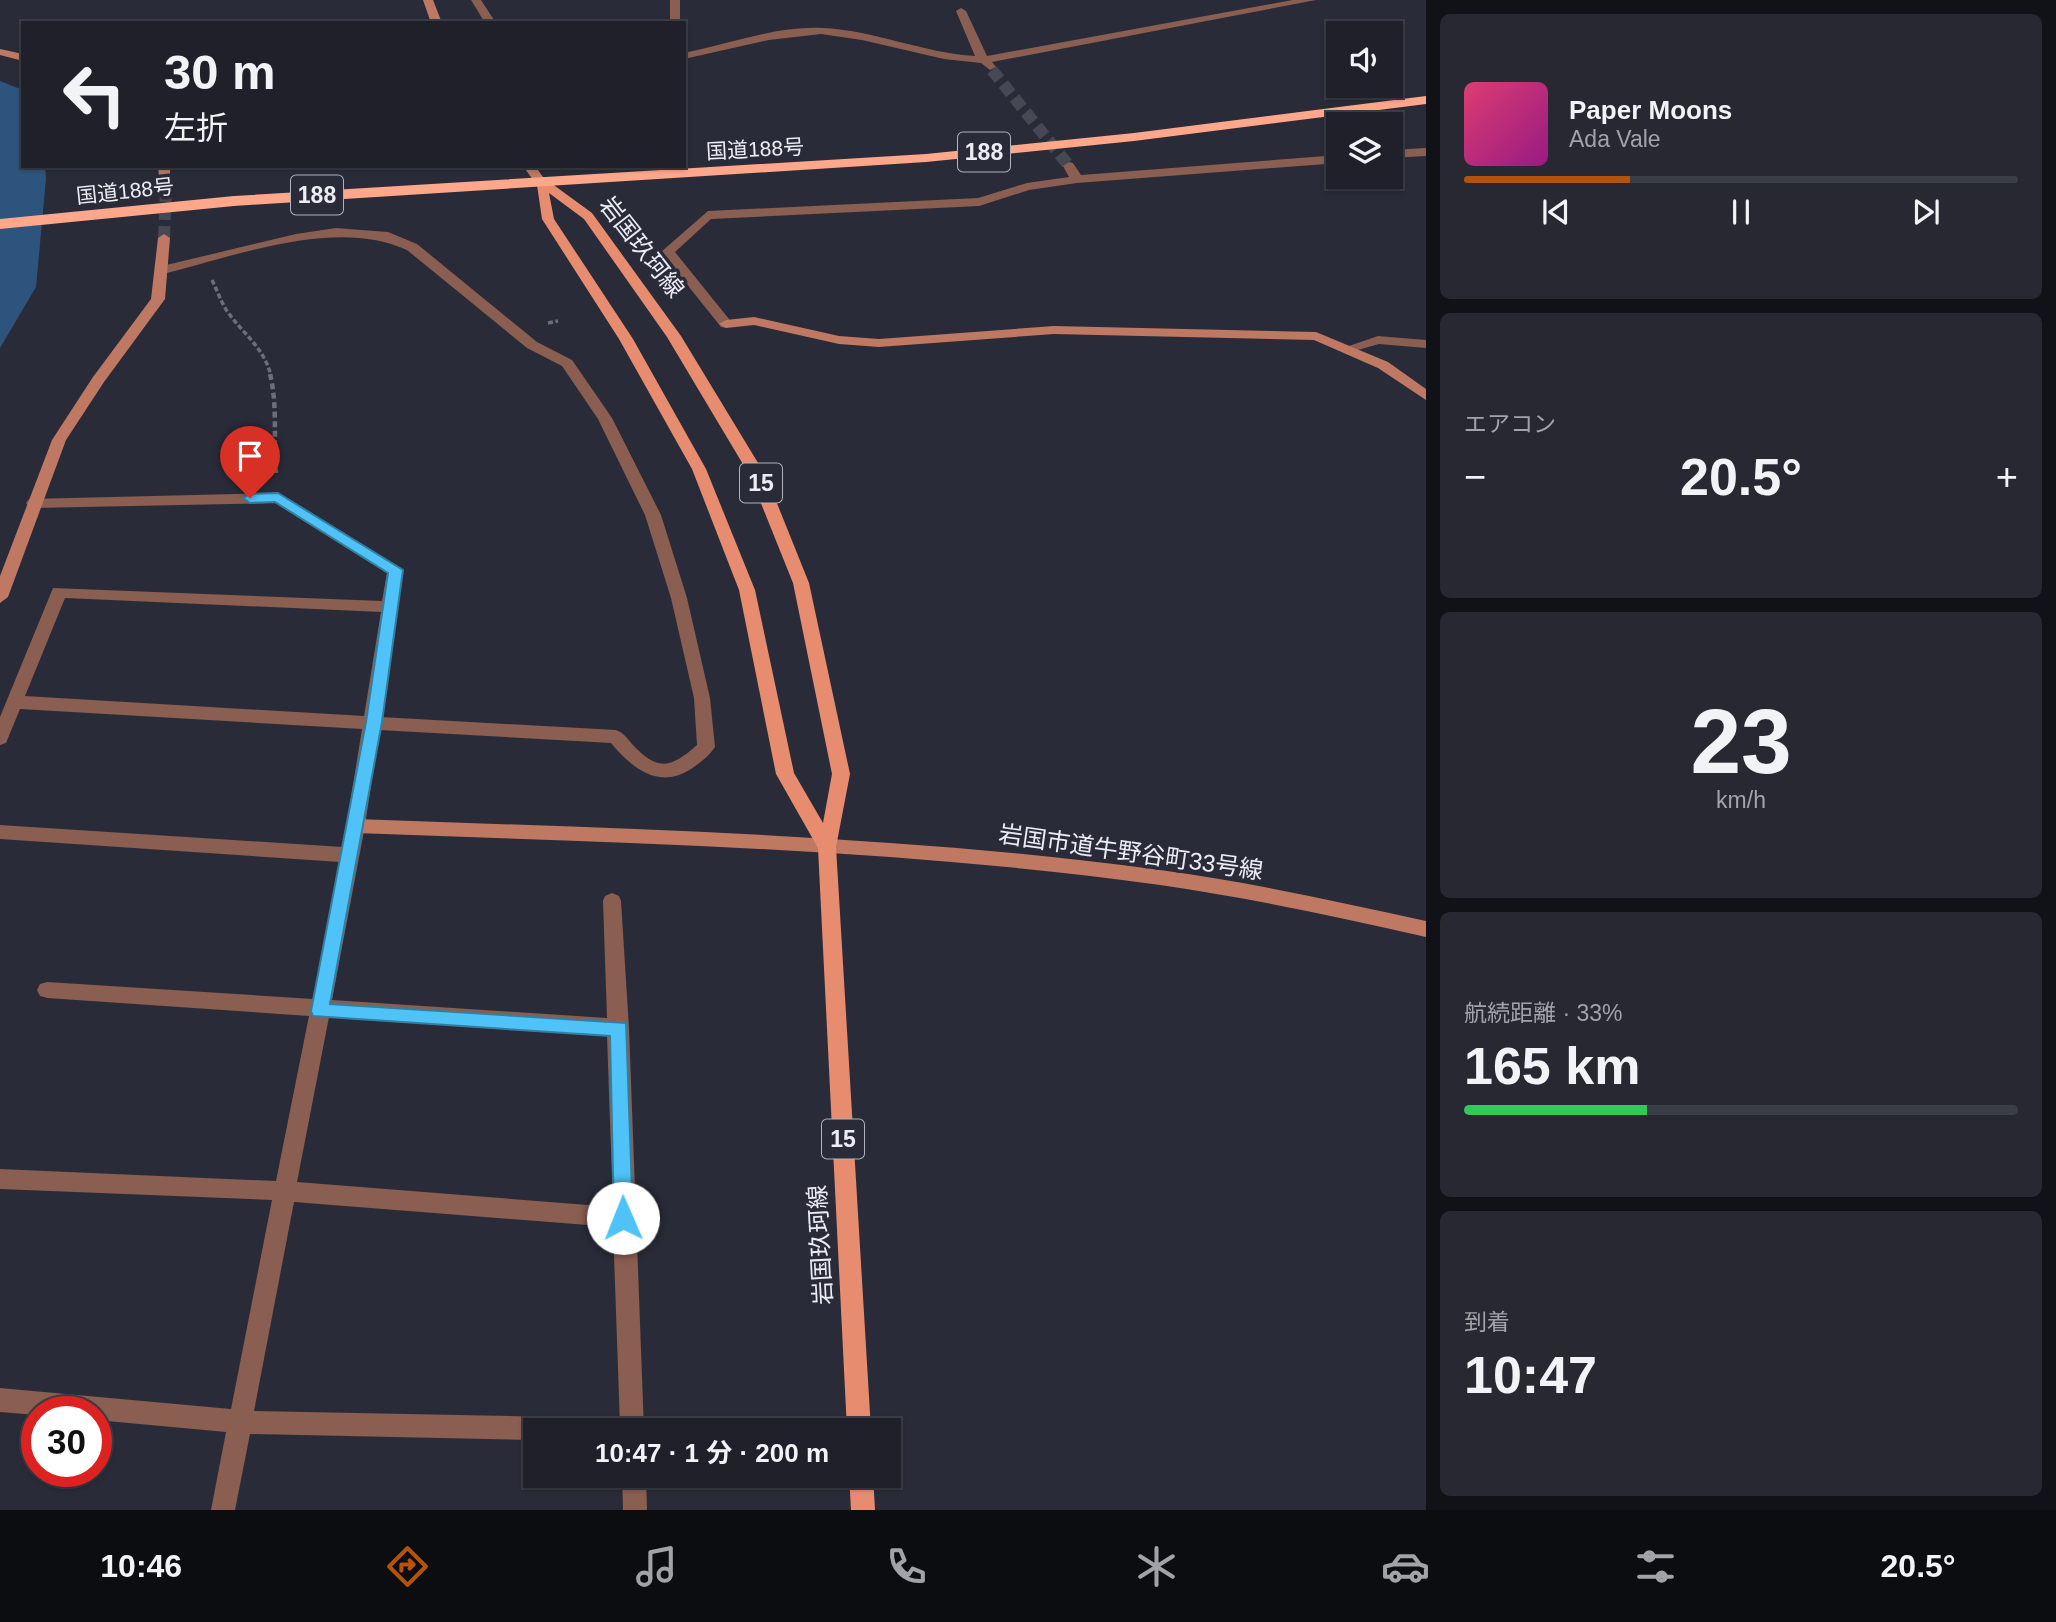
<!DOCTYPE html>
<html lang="ja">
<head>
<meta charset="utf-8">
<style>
	body { margin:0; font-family:Arial,"Noto Sans JP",sans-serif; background:#272832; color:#f1f3f6; height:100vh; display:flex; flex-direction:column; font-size:26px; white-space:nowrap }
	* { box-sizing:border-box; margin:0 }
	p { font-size:23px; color:#a1a3a8 }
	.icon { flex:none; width:38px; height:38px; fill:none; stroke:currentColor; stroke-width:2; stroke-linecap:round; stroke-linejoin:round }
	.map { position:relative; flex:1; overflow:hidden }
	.panel { display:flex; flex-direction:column; gap:14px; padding:14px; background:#111217; width:630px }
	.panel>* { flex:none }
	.banner { position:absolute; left:21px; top:21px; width:665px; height:147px; border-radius:0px; box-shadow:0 2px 5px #0004,0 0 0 2px #3c3e47; background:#1f202a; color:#f1f3f6; overflow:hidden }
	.controls { position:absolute; left:1326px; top:21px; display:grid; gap:14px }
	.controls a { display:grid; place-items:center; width:77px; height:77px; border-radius:0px; background:#1f202a; box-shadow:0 2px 5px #0004,0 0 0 2px #3c3e47; font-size:35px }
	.speed { position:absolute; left:21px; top:1396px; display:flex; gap:14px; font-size:35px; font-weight:700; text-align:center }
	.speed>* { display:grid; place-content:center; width:91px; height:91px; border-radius:50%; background:#1f202a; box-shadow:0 2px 5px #0004,0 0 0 2px #3c3e47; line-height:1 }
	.speed .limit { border:10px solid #d22; background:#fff; color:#111 }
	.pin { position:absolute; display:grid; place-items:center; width:60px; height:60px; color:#fff; margin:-72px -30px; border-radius:50% 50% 50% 0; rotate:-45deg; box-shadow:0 0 7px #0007 }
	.pin .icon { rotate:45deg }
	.me { position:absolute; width:77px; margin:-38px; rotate:359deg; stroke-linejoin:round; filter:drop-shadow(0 0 5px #0008) }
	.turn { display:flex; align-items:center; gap:24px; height:147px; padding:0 28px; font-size:32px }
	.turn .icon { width:91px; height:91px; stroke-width:2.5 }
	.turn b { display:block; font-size:49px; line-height:60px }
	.big { font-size:52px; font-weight:700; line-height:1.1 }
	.panel .widget { flex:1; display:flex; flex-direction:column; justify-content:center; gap:10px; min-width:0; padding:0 24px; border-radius:10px; background:#272832 }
	.panel .dial { align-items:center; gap:0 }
	.dial b { font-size:91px; line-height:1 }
	.song { display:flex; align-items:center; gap:21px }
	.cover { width:84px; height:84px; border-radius:10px; background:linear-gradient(135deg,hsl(340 70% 55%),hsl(310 70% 35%)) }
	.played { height:7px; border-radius:4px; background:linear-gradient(90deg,#b45309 30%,#3c3e47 30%) }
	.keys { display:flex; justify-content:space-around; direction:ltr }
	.heat { display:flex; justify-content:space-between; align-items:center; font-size:38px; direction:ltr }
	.charge { height:10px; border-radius:5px; background:linear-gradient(90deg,#34c759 33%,#3c3e47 0) }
	.trip { position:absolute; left:523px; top:1418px; width:378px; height:70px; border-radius:0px; background:#1f202a; box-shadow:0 2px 5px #0004,0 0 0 2px #3c3e47; font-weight:700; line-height:70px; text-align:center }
	.tabs { display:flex; height:112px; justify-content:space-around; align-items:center; background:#0c0d11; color:#a1a3a8 }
	.tabs .icon { width:49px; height:49px }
	.tabs .selected { color:#b45309 }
	.tabs b { font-size:32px; color:#f1f3f6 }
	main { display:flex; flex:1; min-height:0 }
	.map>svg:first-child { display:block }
	.water { fill:#2d547c }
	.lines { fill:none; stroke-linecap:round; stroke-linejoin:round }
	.street-tunnel { stroke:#464854; stroke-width:12; stroke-dasharray:12 6; stroke-linecap:butt }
	.secondary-tunnel { stroke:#464854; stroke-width:12; stroke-dasharray:12 6; stroke-linecap:butt }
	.path-far1 { stroke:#6c6e79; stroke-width:3.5; stroke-dasharray:5 2.5; stroke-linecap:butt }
	.path { stroke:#6c6e79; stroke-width:4.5; stroke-dasharray:6 3.5; stroke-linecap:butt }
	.street { fill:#8a5e50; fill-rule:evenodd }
	.secondary { fill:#bf7862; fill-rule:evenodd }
	.primary { fill:#e88c70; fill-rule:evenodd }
	.highway { fill:#ffa78b; fill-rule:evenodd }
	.route { fill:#4fc3f7; stroke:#337fa1; stroke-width:2 }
	.labels { text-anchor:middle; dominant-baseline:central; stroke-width:7; stroke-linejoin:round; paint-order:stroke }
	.far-street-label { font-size:21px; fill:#ebecf5; stroke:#292b38 }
	.shield { fill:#292b38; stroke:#b1b2bc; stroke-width:2 }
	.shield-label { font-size:23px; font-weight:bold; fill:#ebecf5 }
	.street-label { font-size:24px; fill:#ebecf5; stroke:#292b38 }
</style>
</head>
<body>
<main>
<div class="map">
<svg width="1426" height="1510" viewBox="0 0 1426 1510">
	<rect width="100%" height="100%" fill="#292b38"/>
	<!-- water -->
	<path class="water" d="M 0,81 L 23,90 L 23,166 L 45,166 L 46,179 L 36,287 L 0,348 Z"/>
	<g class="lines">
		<!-- street-tunnel -->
		<path class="street-tunnel" d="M 992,70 L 1069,166"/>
		<!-- secondary-tunnel -->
		<path class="secondary-tunnel" d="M 164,238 L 166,188"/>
		<!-- path-far1 -->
		<path class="path-far1" d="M 212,280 C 217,290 221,302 227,311 C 243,334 264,347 271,376
			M 548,323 L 558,321"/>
		<!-- path -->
		<path class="path" d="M 270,374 C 278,406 273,440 276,473"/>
		<!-- street -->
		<path class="street" d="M 471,0 L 481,0 L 496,23 L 485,23 Z
			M 670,0 L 680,0 L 680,23 L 670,23 Z
			M 1293,0 L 1316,0 L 992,62 L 996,67 L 990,70 L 981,63 L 944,59 L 862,40 L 821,34 L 769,40 L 684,59 L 684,53 C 729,44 775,26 822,28 C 874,30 923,53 975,56 L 956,11 L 961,8 L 966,11 L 987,56 Z
			M 1426,148 L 1426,156 L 1391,158 L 1391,150 Z
			M 1339,155 L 1339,163 L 1077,183 L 1029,190 L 979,206 L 711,219 L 675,252 L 733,324 L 726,328 L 721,327 L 661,252 L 708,211 L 978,198 L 1027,183 L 1069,177 L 1063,166 L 1069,162 L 1073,163 L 1081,175 Z
			M 336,228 L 388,232 L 417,244 L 537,342 L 572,360 L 612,418 L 661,515 L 687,598 L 710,698 L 715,747 C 709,756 700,763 691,769 C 658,790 632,768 611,743 L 379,730 L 365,826 L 332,1000 L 607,1018 L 603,901 L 605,896 L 612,893 L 619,896 L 621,901 L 629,1028 L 644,1430 L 536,1430 L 536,1440 L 250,1434 L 235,1510 L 211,1510 L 226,1432 L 96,1420 L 96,1412 L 37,1412 L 37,1415 L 0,1412 L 0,1388 L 231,1409 L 272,1200 L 0,1189 L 0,1169 L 276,1181 L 309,1016 L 47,998 L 40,996 L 37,990 L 40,984 L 47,982 L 313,999 L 340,862 L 0,839 L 0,825 L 343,847 L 362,729 L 20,709 L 6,743 L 0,745 L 0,717 L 53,588 L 382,601 L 387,573 L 275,503 L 34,508 L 29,507 L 26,503 L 29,499 L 278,493 L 403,571 L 381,717 L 616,730 C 624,733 627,738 632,744 C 658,772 671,768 697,745 L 694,698 L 671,598 L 645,515 L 598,419 L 562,366 L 527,348 L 407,250 C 337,217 236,256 163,274 L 156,270 L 158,267 L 296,234 ZM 65,598 L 381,612 L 364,716 L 25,696 ZM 329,1017 L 607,1036 L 613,1207 L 297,1182 ZM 294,1202 L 613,1227 L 620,1426 L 618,1422 L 610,1418 L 254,1411 Z
			M 1378,336 L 1426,340 L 1426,348 L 1379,344 L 1347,353 L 1340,349 Z
			M 622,1475 L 646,1475 L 647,1510 L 623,1510 Z"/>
		<!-- secondary -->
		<path class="secondary" d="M 423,0 L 433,0 L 442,23 L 431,23 Z
			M 0,49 L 23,54 L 23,61 L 0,55 Z
			M 158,166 L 170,166 L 170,191 L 160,188 Z
			M 523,166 L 535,166 L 546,181 L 544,184 L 536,184 Z
			M 164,234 L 170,238 L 165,299 L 104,382 L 66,440 L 8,597 L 0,603 L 0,576 L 52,440 L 93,377 L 151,299 L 158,238 Z
			M 754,317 L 839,336 L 879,339 L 1054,326 L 1316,332 L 1388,362 L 1426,389 L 1426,400 L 1378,368 L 1314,340 L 1054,334 L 879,347 L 839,344 L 754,325 L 726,328 L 719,324 L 726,320 Z
			M 356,819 C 624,829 894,834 1160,870 C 1250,882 1338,902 1426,921 L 1426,937 C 1338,917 1250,898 1160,885 C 894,848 624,843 356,833 L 350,831 L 347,826 L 350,821 Z"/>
		<!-- primary -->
		<path class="primary" d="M 536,178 L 544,178 L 592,213 L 681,336 L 766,476 L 809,583 L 850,774 L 836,847 L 871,1430 L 847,1430 L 818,848 L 776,774 L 739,590 L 692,469 L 619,339 L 542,219 ZM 549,193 L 584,219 L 667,337 L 750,476 L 793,583 L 832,774 L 823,823 L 794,773 L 755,590 L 706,469 L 633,339 L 554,219 Z
			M 849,1475 L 873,1475 L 875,1510 L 851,1510 Z"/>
		<!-- highway -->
		<path class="highway" d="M 1426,96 L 1426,104 L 1134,141 L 926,162 L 234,206 L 0,229 L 0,219 L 234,196 L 926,154 L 1134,133 Z"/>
	</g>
	<!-- route -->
	<path class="route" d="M 278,493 L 403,570 L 382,722 L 330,1004 L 626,1023 L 633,1218 L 630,1225 L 623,1228 L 616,1225 L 614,1218 L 610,1036 L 313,1016 L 311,1011 L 366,722 L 388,573 L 275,502 L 250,503 L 243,498 L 250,494 Z"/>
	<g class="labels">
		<!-- far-street labels -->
		<g class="far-street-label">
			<text transform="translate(755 149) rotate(-3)">国道188号</text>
			<text transform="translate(125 191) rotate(-6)">国道188号</text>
		</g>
		<!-- shield labels -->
		<g class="shield">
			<rect x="958" y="132.5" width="52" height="39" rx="5"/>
			<rect x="291" y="175.5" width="52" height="39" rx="5"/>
			<rect x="740" y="463.5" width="42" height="39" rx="5"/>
			<rect x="822" y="1119.5" width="42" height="39" rx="5"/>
		</g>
		<g class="shield-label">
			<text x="984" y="152">188</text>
			<text x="317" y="195">188</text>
			<text x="761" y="483">15</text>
			<text x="843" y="1139">15</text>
		</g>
		<!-- street labels -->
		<g class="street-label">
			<text transform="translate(642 247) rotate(52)">岩国玖珂線</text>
			<text transform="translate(1131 852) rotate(8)">岩国市道牛野谷町33号線</text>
			<text transform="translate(820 1245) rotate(-93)">岩国玖珂線</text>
		</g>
	</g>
</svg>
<div class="controls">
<a><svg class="icon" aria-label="sound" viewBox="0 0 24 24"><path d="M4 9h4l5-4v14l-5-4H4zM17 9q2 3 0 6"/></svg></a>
<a><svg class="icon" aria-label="layers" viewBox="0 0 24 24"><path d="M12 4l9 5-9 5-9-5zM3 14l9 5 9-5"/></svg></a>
</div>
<div class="speed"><div class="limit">30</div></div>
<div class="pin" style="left:250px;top:498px;background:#d93025"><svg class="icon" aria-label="arrive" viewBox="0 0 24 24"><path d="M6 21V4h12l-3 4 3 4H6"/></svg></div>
<svg class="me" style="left:623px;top:1218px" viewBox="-20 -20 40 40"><circle r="19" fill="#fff"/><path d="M0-13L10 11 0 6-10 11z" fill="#4fc3f7"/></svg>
<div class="trip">10:47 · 1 分 · 200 m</div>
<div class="banner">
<div class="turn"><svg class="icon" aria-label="left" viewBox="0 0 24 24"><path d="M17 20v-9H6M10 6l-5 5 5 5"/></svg><div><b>30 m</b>左折</div></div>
</div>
</div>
<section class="panel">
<div class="widget">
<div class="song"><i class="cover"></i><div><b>Paper Moons</b><p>Ada Vale</p></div></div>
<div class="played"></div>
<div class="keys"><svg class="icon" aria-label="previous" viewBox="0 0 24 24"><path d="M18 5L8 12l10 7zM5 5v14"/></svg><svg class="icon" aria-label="pause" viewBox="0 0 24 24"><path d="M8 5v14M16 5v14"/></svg><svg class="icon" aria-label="next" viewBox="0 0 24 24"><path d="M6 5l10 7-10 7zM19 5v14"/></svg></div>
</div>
<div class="widget"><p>エアコン</p>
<div class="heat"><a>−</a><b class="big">20.5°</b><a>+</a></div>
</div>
<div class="widget dial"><b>23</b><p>km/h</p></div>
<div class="widget"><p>航続距離 · 33%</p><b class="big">165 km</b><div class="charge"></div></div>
<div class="widget"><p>到着</p><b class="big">10:47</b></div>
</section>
</main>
<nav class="tabs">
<b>10:46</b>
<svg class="icon selected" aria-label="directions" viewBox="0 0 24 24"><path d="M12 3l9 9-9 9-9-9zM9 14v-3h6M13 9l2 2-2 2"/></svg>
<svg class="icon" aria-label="music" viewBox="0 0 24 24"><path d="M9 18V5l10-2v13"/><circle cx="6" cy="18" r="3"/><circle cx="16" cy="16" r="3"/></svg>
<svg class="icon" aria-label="phone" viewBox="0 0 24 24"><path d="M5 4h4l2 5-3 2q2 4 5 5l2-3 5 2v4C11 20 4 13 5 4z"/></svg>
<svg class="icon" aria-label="climate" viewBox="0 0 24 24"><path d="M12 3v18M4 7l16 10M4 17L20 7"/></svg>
<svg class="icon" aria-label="car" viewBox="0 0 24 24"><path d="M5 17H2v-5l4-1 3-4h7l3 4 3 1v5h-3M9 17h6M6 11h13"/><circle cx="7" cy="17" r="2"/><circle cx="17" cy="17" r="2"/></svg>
<svg class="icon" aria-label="filters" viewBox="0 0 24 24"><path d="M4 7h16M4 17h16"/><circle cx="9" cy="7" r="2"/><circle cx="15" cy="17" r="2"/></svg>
<b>20.5°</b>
</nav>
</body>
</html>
